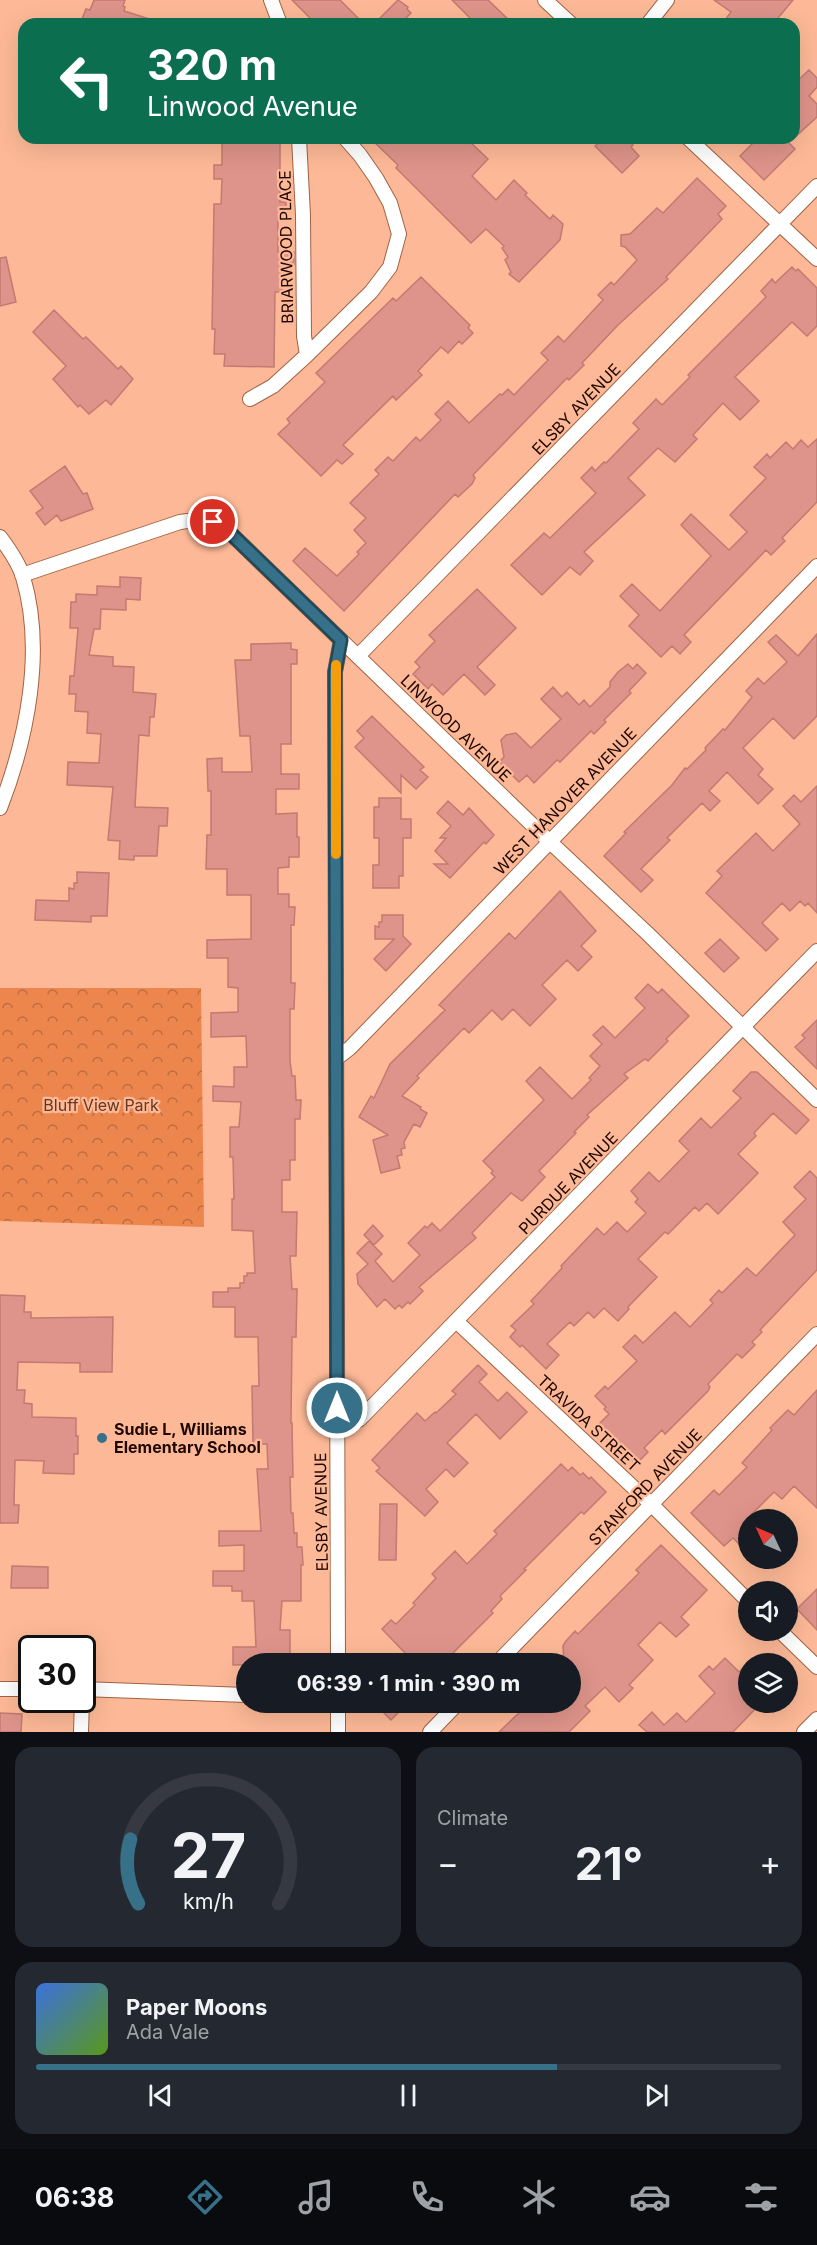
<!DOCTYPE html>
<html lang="en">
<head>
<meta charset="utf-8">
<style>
	body { margin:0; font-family:Inter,sans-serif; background:#242831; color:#f1f3f6; height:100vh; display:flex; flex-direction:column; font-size:22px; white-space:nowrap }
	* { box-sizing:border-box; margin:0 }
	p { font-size:20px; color:#9ea1a6 }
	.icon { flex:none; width:33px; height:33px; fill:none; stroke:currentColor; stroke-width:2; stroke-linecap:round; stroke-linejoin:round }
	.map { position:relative; height:1732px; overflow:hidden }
	.drawer { display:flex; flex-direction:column; gap:15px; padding:15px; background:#0d0f14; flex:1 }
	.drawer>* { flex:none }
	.guide { position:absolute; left:18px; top:18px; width:782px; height:126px; border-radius:18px; box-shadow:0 6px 24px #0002; background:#0b6e4f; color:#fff; overflow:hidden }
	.needle { width:39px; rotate:314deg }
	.controls { position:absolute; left:738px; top:1509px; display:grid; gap:12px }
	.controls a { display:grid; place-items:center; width:60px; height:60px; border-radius:50%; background:#171b24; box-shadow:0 6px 24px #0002; font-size:30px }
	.speed { position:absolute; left:18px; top:1635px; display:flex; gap:12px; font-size:30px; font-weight:700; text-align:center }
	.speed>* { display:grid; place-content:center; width:78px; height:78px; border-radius:50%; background:#171b24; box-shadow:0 6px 24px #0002; line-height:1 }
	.speed .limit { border:3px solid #111; border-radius:9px; background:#fff; color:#111 }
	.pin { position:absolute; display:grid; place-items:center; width:51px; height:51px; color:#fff; margin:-26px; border:3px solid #fff; border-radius:50%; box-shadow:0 2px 6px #0007 }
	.me { position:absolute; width:66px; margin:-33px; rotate:0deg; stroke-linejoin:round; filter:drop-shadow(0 0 4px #0008) }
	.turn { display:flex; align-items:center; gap:21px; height:126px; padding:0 30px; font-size:27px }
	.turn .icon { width:78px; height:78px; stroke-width:2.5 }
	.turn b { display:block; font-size:42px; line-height:51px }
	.big { font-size:45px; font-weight:700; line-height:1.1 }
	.drawer .widget { flex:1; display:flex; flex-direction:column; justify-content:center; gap:9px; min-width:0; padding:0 21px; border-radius:18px; background:#242831 }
	.drawer .dial { align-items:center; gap:0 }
	.dial svg { height:156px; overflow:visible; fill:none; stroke:#363941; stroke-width:7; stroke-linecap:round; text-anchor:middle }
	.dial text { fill:#f1f3f6; stroke:none }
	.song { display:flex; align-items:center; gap:18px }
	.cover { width:72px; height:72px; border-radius:9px; background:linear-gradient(135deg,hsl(220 70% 55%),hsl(90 70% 35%)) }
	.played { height:6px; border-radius:3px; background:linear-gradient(90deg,#367089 70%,#363941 70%) }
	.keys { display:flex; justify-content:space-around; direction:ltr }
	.heat { display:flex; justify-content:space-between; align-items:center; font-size:33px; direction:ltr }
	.drawer .tiles { flex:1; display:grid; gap:15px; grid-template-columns:1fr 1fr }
	.widget:last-child { grid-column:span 2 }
	.trip { position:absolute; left:236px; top:1653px; width:345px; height:60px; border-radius:30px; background:#171b24; box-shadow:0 6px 24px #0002; font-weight:700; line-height:60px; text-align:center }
	.tab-bar { display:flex; height:96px; justify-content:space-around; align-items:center; background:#090b0e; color:#9ea1a6 }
	.tab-bar .icon { width:42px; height:42px }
	.tab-bar .current { color:#367089 }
	.tab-bar b { font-size:27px; color:#f1f3f6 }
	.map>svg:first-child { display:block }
	.park { fill:url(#park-crowns) }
	.building { fill:#de948a; stroke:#c27a71; stroke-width:1.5 }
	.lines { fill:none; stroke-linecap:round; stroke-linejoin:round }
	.street-casing { stroke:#a06343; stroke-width:16 }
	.street { stroke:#fff; stroke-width:14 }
	.route-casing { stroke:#234959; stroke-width:15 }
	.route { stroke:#367089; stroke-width:10 }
	.slow { stroke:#f59e0b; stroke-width:10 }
	.poi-dot { fill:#367089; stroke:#fdb997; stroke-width:2 }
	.labels { text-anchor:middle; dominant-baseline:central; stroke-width:4.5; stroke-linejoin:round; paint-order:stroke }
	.street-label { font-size:16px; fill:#1e0700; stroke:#fdb997 }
	.park-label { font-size:16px; fill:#66371e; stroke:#fdb997 }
	.poi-label { font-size:16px; font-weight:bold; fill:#1e0700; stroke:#fdb997; text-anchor:start }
</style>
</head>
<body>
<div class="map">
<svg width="817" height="1732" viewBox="0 0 817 1732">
	<defs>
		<pattern id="park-crowns" width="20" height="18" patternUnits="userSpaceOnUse" patternTransform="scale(1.5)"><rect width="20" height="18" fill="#ec864d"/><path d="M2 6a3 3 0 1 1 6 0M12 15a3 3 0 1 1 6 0" fill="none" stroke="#bf6c3e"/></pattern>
	</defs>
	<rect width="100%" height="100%" fill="#fdb997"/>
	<!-- park -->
	<path class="park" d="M 0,988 L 201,988 L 204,1227 L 0,1221 Z"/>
	<!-- building -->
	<path class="building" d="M 94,0 L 125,0 L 123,6 L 125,7 L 124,11 L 156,21 L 156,24 L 80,24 L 86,9 L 90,10 Z
		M 292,0 L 340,0 L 364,24 L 316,24 Z
		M 398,0 L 408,7 L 407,9 L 411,13 L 400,24 L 374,24 Z
		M 452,0 L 488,0 L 513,24 L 476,24 Z
		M 714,0 L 793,0 L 773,24 L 722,24 L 731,12 Z
		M 809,70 L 817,78 L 817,87 L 809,96 L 817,104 L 817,117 L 794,138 L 794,84 Z
		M 222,138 L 280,138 L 280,202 L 286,202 L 286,216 L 278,216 L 278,252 L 294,252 L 294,265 L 286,265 L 286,280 L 282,280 L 282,292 L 275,292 L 274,367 L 224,366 L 225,354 L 214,354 L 215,329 L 212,329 L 214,204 L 221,204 L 222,179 L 214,179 L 214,165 L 222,165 Z
		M 370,138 L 466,138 L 488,159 L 472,176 L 496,200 L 514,180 L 527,193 L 525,195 L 550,219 L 553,215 L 563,224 L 560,240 L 519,282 L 509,274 L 511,272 L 505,260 L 508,257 L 502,248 L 504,246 L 486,229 L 471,243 L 396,168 L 398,165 Z
		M 604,138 L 626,138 L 633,145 L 631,147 L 639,156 L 622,173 L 595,146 Z
		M 758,138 L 784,138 L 795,149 L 764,180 L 740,156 Z
		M 697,178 L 726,206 L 718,214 L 722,219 L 666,277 L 668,279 L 617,326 L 582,363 L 584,365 L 569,380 L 567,378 L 473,475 L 475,478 L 472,484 L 458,497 L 455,494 L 344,611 L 293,561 L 305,548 L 337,576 L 359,554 L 357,552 L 366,543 L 354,530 L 366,518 L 350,503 L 379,474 L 375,470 L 388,457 L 393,461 L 416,437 L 420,441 L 441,420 L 435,414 L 448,401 L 469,423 L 500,394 L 502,395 L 508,389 L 514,395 L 548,360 L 541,353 L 558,336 L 564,342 L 603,300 L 598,295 L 611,282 L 614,285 L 637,260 L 625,247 L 621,246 L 621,235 L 630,234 L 657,208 L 663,213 Z
		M 6,257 L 16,302 L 0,306 L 0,258 Z
		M 792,267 L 796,271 L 798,269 L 817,288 L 817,326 L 807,336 L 792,322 L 735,377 L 759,401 L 740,420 L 723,403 L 693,435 L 697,439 L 675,462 L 658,448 L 628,478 L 645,495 L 584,552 L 593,561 L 580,575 L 570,567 L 542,595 L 511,565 L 544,533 L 550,538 L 596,493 L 581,478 L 592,467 L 595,471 L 604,462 L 606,463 L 639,429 L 633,423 L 656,399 L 662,405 L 690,377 L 688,375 L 766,297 L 761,291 L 772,279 L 775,283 Z
		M 421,277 L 470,325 L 468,328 L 473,333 L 462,344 L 459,341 L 448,353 L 441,347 L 418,371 L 422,375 L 396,400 L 393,396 L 343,445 L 353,454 L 342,464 L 337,460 L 321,476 L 278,434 L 290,423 L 287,419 L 325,382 L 316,373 L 393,298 L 396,301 Z
		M 54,310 L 83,339 L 86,337 L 118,369 L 121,366 L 133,379 L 111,405 L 106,400 L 89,414 L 80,405 L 78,407 L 53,379 L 66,366 L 33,332 Z
		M 817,439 L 817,502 L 782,538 L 785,541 L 771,555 L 766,550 L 684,635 L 691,642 L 680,654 L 672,646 L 661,657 L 629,626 L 639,615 L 620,596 L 632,584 L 660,611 L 711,556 L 681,525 L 691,514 L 729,550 L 747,532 L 730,515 L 766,478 L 754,467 L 767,454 L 770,458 L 786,442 L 793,449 L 801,440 L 808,447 Z
		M 65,466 L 83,494 L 87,493 L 93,509 L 61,521 L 57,515 L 45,525 L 36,513 L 43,508 L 30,491 Z
		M 120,577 L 141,578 L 140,600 L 126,599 L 126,610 L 101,609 L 100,629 L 94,629 L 89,655 L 113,657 L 113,666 L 134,667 L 133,692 L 156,694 L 154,717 L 150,717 L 149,736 L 139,735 L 135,807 L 168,808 L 167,826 L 159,826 L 157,856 L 134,856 L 134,860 L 119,859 L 120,841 L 108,840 L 113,787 L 67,785 L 68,762 L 99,763 L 101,734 L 87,733 L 88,712 L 75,711 L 76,694 L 69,694 L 70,676 L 74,676 L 78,628 L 70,628 L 71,602 L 76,602 L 76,594 L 97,595 L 97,586 L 120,587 Z
		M 477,589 L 516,628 L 477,667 L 495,685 L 485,695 L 464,674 L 443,695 L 432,684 L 428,689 L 413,674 L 420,667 L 415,662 L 435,641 L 429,635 Z
		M 817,634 L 817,716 L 794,739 L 773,718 L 743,748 L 763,769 L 758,775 L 773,789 L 758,804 L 727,772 L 709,791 L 720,801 L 710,811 L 702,803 L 667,838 L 670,840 L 641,869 L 653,880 L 641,892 L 604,856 L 626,833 L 624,832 L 672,785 L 685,768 L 687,769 L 706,750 L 705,748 L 723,729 L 725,730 L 752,697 L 746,691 L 758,678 L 764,684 L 787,662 L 768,642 L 776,635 L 798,656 Z
		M 291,643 L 291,649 L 297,650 L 297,664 L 291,664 L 291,744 L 281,744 L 281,774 L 299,774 L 299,789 L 276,789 L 276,814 L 297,813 L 297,837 L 299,837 L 299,857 L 289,857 L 289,867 L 278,868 L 278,894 L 289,894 L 289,907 L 295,907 L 294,925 L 291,925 L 291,983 L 295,983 L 294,1009 L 290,1009 L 290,1061 L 292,1076 L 295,1076 L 296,1100 L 301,1100 L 300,1119 L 295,1119 L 295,1160 L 290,1160 L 290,1180 L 282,1180 L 282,1212 L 297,1212 L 296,1256 L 290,1256 L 292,1289 L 297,1289 L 296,1337 L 292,1337 L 291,1423 L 292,1423 L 293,1477 L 290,1477 L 291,1513 L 293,1513 L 294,1533 L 297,1533 L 297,1547 L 302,1547 L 303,1565 L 301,1565 L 301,1601 L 282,1601 L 280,1630 L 290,1630 L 290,1664 L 233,1665 L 233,1647 L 256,1647 L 254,1601 L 242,1601 L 242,1591 L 232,1591 L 232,1586 L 213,1586 L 213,1571 L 244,1571 L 244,1545 L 219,1546 L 219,1531 L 261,1531 L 257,1469 L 268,1469 L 267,1444 L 253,1444 L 252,1386 L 259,1386 L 258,1337 L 235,1337 L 235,1307 L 213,1307 L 213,1292 L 228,1292 L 228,1288 L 240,1288 L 240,1283 L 244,1283 L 244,1276 L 247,1276 L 247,1273 L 255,1273 L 253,1231 L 232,1230 L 232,1199 L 234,1199 L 233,1157 L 230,1157 L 230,1127 L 239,1127 L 241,1102 L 213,1101 L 213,1086 L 234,1087 L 234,1067 L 247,1067 L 246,1036 L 211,1037 L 211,1013 L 238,1012 L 238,988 L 228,987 L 228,958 L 207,958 L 207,940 L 251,939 L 251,895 L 227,895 L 227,869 L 206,869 L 207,835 L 211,835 L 211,791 L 208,791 L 207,759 L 222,758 L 222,772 L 252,772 L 250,736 L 240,736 L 235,660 L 251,660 L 251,644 Z
		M 628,664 L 633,669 L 637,664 L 646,673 L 629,691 L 631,693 L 604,720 L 606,722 L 594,734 L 591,731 L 560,762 L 557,760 L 534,783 L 527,775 L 519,782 L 499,762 L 504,757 L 501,740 L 506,735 L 516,733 L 531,748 L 561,719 L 541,699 L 553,687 L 562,697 L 567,692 L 579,705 L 584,700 L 590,707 L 610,687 L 610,682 L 618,672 Z
		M 372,716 L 424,767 L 420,770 L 428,777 L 416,789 L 401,775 L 401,793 L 355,747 L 364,738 L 357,731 Z
		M 817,786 L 817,913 L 808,903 L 805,906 L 800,901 L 790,911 L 782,903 L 762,923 L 778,939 L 766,951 L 706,893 L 722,876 L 717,871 L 756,833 L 773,851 L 800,824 L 783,806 L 794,795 L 801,802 Z
		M 379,798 L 401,798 L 401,819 L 411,819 L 411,838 L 403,838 L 403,876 L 399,876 L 399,888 L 373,888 L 373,865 L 379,865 L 379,838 L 374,838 L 374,807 L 379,807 Z
		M 448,801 L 463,815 L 469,808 L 494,835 L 486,844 L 484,842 L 450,878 L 434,864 L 448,864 L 435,851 L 446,838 L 440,838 L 451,826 L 437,813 Z
		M 77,872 L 109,873 L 107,916 L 91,916 L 91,922 L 35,920 L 36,900 L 69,901 L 69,888 L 74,889 L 74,883 L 77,883 Z
		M 560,891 L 596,931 L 581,946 L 592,957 L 578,971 L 567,960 L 542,985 L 556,999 L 530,1026 L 513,1009 L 502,1020 L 492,1010 L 469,1033 L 464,1028 L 417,1076 L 419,1078 L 402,1096 L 421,1107 L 420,1109 L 427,1113 L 420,1127 L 414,1124 L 404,1142 L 405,1148 L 401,1149 L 402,1155 L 397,1156 L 400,1168 L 381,1173 L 373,1140 L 388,1135 L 359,1117 L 371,1096 L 374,1098 L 390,1064 L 445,1010 L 439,1005 L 467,976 L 509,933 L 515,939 Z
		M 382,915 L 403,915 L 403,936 L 411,944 L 386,971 L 374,959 L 394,939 L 375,939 L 375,926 L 379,927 L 379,922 L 382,922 Z
		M 720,939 L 739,958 L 724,972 L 705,953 Z
		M 648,984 L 658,993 L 662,989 L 689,1016 L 666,1039 L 668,1041 L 648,1061 L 645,1059 L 624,1074 L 628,1078 L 587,1115 L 589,1117 L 574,1132 L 576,1133 L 539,1171 L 545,1177 L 522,1201 L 511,1193 L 472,1233 L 476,1238 L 419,1287 L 423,1291 L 410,1304 L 408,1302 L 402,1308 L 399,1305 L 395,1309 L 385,1299 L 377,1307 L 358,1284 L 357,1274 L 368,1264 L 357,1253 L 369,1241 L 382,1254 L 375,1261 L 393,1282 L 420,1255 L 408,1243 L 425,1226 L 427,1228 L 432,1223 L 440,1231 L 495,1177 L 491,1173 L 493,1171 L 483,1161 L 544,1100 L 526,1081 L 540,1067 L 572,1099 L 591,1080 L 589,1078 L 600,1066 L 590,1056 L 602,1044 L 593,1035 L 603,1026 L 615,1038 L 645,1008 L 635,998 Z
		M 817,1020 L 817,1069 L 795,1047 L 805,1038 L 802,1035 Z
		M 751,1072 L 757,1072 L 809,1120 L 796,1134 L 773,1113 L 754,1133 L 756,1136 L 738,1154 L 758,1173 L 718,1214 L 707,1203 L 699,1211 L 695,1207 L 668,1234 L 665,1232 L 638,1259 L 657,1277 L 628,1307 L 629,1309 L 618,1321 L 604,1308 L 594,1318 L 588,1312 L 574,1326 L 570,1322 L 547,1344 L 559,1355 L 546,1369 L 522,1345 L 520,1347 L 510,1337 L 516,1330 L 511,1326 L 534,1304 L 531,1301 L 562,1268 L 561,1266 L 597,1228 L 604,1235 L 617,1222 L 627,1232 L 646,1213 L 635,1202 L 638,1199 L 631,1191 L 649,1172 L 659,1182 L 689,1151 L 679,1141 L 701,1118 L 711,1128 L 741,1098 L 733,1091 Z
		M 810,1171 L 817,1178 L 817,1270 L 760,1330 L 762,1332 L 752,1342 L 755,1345 L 742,1358 L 737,1354 L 708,1384 L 710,1387 L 708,1391 L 665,1434 L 662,1430 L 644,1448 L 648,1452 L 636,1464 L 598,1425 L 609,1414 L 604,1409 L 606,1407 L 595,1396 L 605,1386 L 608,1389 L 637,1361 L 623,1347 L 635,1335 L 643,1343 L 675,1312 L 690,1327 L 713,1303 L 710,1300 L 719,1290 L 722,1293 L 747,1268 L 756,1276 L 795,1235 L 783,1222 L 806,1199 L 794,1187 Z
		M 373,1225 L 383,1236 L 374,1245 L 364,1235 Z
		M 0,1295 L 25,1296 L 24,1312 L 31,1312 L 31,1318 L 113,1317 L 112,1372 L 80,1372 L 80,1363 L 18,1362 L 17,1390 L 25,1390 L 24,1403 L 32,1404 L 32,1417 L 76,1418 L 76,1436 L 78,1436 L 78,1454 L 74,1454 L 74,1474 L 43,1473 L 44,1461 L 15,1460 L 14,1505 L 19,1505 L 18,1523 L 0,1523 Z
		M 478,1365 L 487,1374 L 479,1382 L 498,1401 L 507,1392 L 527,1412 L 500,1439 L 476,1414 L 447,1443 L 468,1463 L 454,1477 L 446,1469 L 426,1489 L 438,1502 L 425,1516 L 376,1471 L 380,1468 L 372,1460 L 417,1413 L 425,1421 L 435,1412 L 436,1413 L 456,1394 L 452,1391 Z
		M 817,1390 L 817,1508 L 794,1486 L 782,1499 L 774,1492 L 748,1518 L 748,1553 L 733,1538 L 724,1546 L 691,1513 L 714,1490 L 719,1495 L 747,1467 L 742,1463 L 772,1430 L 770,1428 L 788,1410 L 794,1415 Z
		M 561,1464 L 568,1471 L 572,1467 L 580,1475 L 583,1473 L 589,1479 L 591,1477 L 606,1492 L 584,1514 L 581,1512 L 524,1569 L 526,1570 L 500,1596 L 502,1599 L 491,1611 L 493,1613 L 453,1653 L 454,1655 L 446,1664 L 436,1664 L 427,1655 L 419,1664 L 394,1664 L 405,1653 L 382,1629 L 391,1620 L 396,1624 L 415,1605 L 413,1603 L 436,1578 L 432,1574 L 455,1551 L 467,1564 L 497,1534 L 494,1531 Z
		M 380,1504 L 397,1504 L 396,1560 L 379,1560 Z
		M 661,1545 L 707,1590 L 681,1617 L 689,1625 L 676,1637 L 660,1622 L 638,1645 L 653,1660 L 629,1685 L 633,1688 L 619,1702 L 605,1687 L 585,1706 L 590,1711 L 569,1732 L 499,1732 L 521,1711 L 512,1702 L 570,1702 L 570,1664 L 564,1664 L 563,1646 L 566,1641 L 575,1631 L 578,1634 L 639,1573 L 636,1570 Z
		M 12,1566 L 48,1567 L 48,1588 L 11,1588 Z
		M 817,1589 L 817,1630 L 797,1609 Z
		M 725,1658 L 739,1672 L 748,1662 L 748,1702 L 762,1702 L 733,1732 L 647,1732 L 639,1725 L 652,1712 L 664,1725 L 677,1713 L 686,1722 L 715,1693 L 699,1676 L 709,1666 L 713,1670 Z
		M 373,1702 L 409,1702 L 391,1720 Z
		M 0,1713 L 22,1714 L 21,1732 L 0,1732 Z"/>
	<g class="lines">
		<defs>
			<path id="street" d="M 271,0 L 280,24
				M 545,0 L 571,24
				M 648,24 L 667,0
				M 688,138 L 817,259
				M 307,355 L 371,292 L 390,267 L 399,234 L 390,203 L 376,178 L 360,155 L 345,138
				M 250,399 L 273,386 L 307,355 L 304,336 L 303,215 L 299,138
				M 0,537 C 9,549 19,563 23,577 C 45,650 27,739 0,808
				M 22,575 L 180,522 C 198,519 210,521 226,529 L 549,841 L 647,933 L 817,1100
				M 358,656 L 817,186
				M 337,1058 L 350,1048 L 817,566
				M 456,1321 L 651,1504 L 748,1601
				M 337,1431 L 360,1419 L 817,951
				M 779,1630 L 817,1667
				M 338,1664 L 335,672 L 341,640
				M 496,1664 L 817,1334
				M 0,1689 L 32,1689
				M 82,1689 L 246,1695
				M 338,1702 L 338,1732
				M 81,1732 L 82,1700
				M 430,1732 L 459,1702
				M 804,1732 L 817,1719"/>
		</defs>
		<!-- street casing -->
		<use href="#street" class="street-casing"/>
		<!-- street -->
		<use href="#street" class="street"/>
	</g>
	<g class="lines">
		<defs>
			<path id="route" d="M 213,522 L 226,529 L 341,640 L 335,672 L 337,1408"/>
		</defs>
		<!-- route casing -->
		<use href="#route" class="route-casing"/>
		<!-- route -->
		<use href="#route" class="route"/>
		<!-- slow -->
		<path class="slow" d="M 336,854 L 336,665"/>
	</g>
	<!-- markers -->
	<circle class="poi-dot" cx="102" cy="1438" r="6"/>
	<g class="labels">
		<!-- street labels -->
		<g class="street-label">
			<text transform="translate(286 247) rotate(-91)">BRIARWOOD PLACE</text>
			<text transform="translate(576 409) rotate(-46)">ELSBY AVENUE</text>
			<text transform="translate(456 728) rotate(44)">LINWOOD AVENUE</text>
			<text transform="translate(565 801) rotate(-46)">WEST HANOVER AVENUE</text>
			<text transform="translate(568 1183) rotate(-46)">PURDUE AVENUE</text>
			<text transform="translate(589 1423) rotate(43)">TRAVIDA STREET</text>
			<text transform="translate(645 1487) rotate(-46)">STANFORD AVENUE</text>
			<text transform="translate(321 1512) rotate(-91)">ELSBY AVENUE</text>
		</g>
		<!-- park labels -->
		<g class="park-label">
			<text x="101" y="1105">Bluff View Park</text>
		</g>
		<!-- poi labels -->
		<g class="poi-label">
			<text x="114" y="1429">Sudie L, Williams<tspan x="114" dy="18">Elementary School</tspan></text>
		</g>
	</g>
</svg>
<div class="controls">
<a><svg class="needle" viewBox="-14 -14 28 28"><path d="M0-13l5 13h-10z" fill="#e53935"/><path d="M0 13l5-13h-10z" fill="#9ea1a6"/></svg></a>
<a><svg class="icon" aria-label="sound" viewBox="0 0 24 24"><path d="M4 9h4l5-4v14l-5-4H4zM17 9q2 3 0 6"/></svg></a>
<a><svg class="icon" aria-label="layers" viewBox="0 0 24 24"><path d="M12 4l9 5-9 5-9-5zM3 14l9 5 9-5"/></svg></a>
</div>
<div class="speed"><div class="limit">30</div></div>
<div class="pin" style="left:213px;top:522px;background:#d93025"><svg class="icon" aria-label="arrive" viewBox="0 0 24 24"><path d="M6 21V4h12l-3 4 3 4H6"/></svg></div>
<svg class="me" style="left:337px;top:1408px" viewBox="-20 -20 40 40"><circle r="17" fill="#367089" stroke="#fff" stroke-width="3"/><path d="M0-11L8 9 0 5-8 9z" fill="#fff"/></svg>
<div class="trip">06:39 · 1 min · 390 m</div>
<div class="guide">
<div class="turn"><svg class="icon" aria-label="left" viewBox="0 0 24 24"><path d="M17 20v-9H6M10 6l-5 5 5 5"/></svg><div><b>320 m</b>Linwood Avenue</div></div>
</div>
</div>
<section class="drawer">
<div class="tiles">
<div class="widget dial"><svg viewBox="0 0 100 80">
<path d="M14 69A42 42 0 1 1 86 69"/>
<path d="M14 69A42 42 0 0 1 10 36" stroke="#367089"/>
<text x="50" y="56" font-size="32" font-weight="700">27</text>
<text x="50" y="72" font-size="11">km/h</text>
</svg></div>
<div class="widget"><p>Climate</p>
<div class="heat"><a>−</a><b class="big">21°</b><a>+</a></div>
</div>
<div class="widget">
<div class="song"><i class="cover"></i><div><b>Paper Moons</b><p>Ada Vale</p></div></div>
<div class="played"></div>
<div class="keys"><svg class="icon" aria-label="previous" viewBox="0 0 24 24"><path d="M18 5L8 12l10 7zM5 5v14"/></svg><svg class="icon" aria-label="pause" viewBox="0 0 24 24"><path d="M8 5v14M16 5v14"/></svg><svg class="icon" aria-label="next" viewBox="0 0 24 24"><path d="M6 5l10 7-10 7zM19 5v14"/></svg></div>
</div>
</div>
</section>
<nav class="tab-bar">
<b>06:38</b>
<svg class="icon current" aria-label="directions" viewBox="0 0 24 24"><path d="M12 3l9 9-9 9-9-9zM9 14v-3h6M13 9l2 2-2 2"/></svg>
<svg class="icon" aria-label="music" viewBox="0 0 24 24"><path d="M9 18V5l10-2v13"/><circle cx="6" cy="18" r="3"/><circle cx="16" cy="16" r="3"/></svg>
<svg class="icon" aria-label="phone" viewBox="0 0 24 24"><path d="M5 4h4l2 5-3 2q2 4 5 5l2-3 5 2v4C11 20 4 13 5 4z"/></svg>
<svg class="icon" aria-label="climate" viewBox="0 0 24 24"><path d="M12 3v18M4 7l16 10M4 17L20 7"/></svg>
<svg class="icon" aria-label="car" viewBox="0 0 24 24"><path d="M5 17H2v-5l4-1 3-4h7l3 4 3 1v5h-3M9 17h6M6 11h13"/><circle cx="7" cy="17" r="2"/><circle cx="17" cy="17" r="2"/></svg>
<svg class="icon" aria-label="filters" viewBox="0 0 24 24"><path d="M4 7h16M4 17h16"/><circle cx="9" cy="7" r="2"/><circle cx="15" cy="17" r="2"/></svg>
</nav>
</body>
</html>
